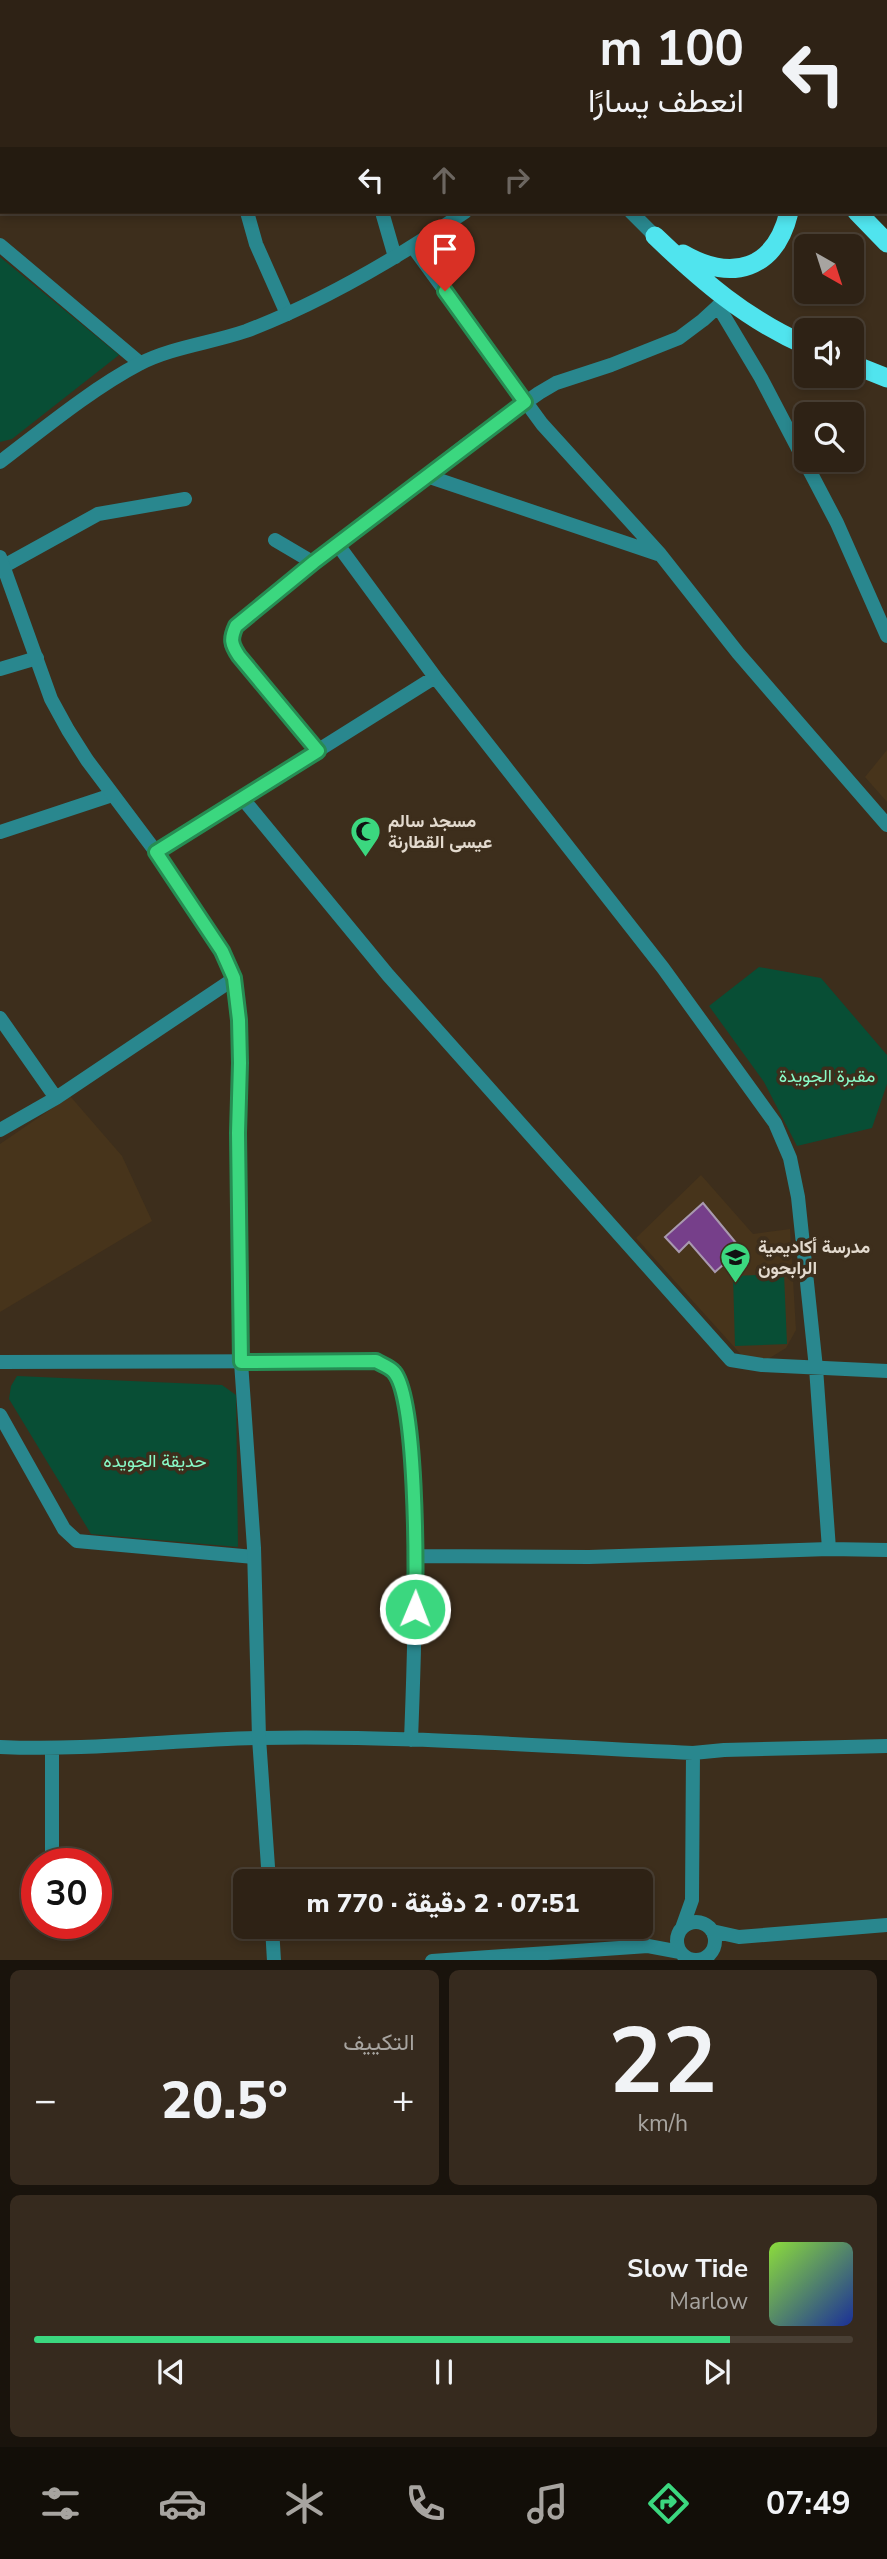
<!DOCTYPE html>
<html lang="ar">
<head>
<meta charset="utf-8">
<style>
	body { margin:0; font-family:"Nunito Sans",Vazirmatn,sans-serif; background:#362a1e; color:#f1f3f6; direction:rtl; height:100vh; display:flex; flex-direction:column; font-size:26px; white-space:nowrap }
	* { box-sizing:border-box; margin:0 }
	p { font-size:23px; color:#a7a4a0 }
	.icon { flex:none; width:38px; height:38px; fill:none; stroke:currentColor; stroke-width:2; stroke-linecap:round; stroke-linejoin:round }
	.map { position:relative; height:1960px; overflow:hidden; direction:ltr }
	.drawer { display:flex; flex-direction:column; gap:10px; padding:10px; background:#19130c; flex:1 }
	.drawer>* { flex:none }
	.guide { position:absolute; left:0px; top:0px; width:887px; height:214px; box-shadow:0 4px 10px #0003,0 0 0 2px #493f34; direction:rtl; background:#2e2215; color:#f1f3f6; overflow:hidden }
	.needle { width:46px; rotate:141deg }
	.fabs { position:absolute; left:794px; top:234px; display:grid; gap:14px }
	.fabs a { display:grid; place-items:center; width:70px; height:70px; border-radius:10px; background:#2e2215; box-shadow:0 4px 10px #0003,0 0 0 2px #493f34; font-size:35px }
	.speed { position:absolute; left:21px; top:1848px; display:flex; gap:14px; font-size:35px; font-weight:700; text-align:center }
	.speed>* { display:grid; place-content:center; width:91px; height:91px; border-radius:50%; background:#2e2215; box-shadow:0 4px 10px #0003,0 0 0 2px #493f34; line-height:1 }
	.speed .limit { border:10px solid #d22; background:#fff; color:#111 }
	.pin { position:absolute; display:grid; place-items:center; width:60px; height:60px; color:#fff; margin:-72px -30px; border-radius:50% 50% 50% 0; rotate:-45deg; box-shadow:0 0 7px #0007 }
	.pin .icon { rotate:45deg }
	.me { position:absolute; width:77px; margin:-38px; rotate:1deg; stroke-linejoin:round; filter:drop-shadow(0 0 5px #0008) }
	.turn { display:flex; align-items:center; gap:24px; height:147px; padding:0 28px; font-size:32px }
	.turn .icon { width:91px; height:91px; stroke-width:2.5 }
	.turn b { display:block; font-size:49px; line-height:60px }
	.lanes { display:flex; align-items:center; height:66px; padding:0 28px; background:#0003; justify-content:center; gap:35px; direction:ltr }
	.lanes .off { opacity:.35 }
	.big { font-size:52px; font-weight:800; line-height:1.1 }
	.drawer .widget { flex:1; display:flex; flex-direction:column; justify-content:center; gap:10px; min-width:0; padding:0 24px; border-radius:10px; background:#362a1e }
	.drawer .dial { align-items:center; gap:0 }
	.dial b { font-size:91px; line-height:1 }
	.song { display:flex; align-items:center; gap:21px }
	.cover { width:84px; height:84px; border-radius:10px; background:linear-gradient(135deg,hsl(90 70% 55%),hsl(230 70% 35%)) }
	.played { height:7px; border-radius:4px; background:linear-gradient(90deg,#3bd77f 85%,#493f34 85%) }
	.keys { display:flex; justify-content:space-around; direction:ltr }
	.heat { display:flex; justify-content:space-between; align-items:center; font-size:38px; direction:ltr }
	.drawer .tiles { flex:1; display:grid; gap:10px; grid-template-columns:1fr 1fr }
	.widget:last-child { grid-column:span 2 }
	.trip { position:absolute; left:233px; top:1869px; width:420px; height:70px; border-radius:10px; background:#2e2215; box-shadow:0 4px 10px #0003,0 0 0 2px #493f34; font-weight:800; line-height:70px; text-align:center; direction:rtl }
	.tabs { display:flex; height:112px; justify-content:space-around; align-items:center; background:#120e08; color:#a7a4a0 }
	.tabs .icon { width:49px; height:49px }
	.tabs .current { color:#3bd77f }
	.tabs b { font-size:32px; color:#f1f3f6 }
	.map>svg:first-child { display:block }
	.built { fill:#47341b }
	.green { fill:#084e35 }
	.building { fill:#763f8a; stroke:#a999af; stroke-width:2 }
	.lines { fill:none; stroke-linecap:round; stroke-linejoin:round }
	.minor { stroke:#29878e; stroke-width:14 }
	.tertiary { stroke:#29878e; stroke-width:14 }
	.trunk { stroke:#50e4ee; stroke-width:19 }
	.route-casing { stroke:#268c53; stroke-width:18 }
	.route { stroke:#3bd77f; stroke-width:12 }
	.labels { text-anchor:middle; dominant-baseline:central; stroke-width:7; stroke-linejoin:round; paint-order:stroke }
	.poi-label { font-size:18px; font-weight:bold; fill:#e3dace; stroke:#3d2e1c; text-anchor:start }
	.park-label { font-size:18px; fill:#89fbc8; stroke:#3d2e1c }
</style>
</head>
<body>
<div class="map">
<svg width="887" height="1961" viewBox="0 0 887 1961">
	<rect width="100%" height="100%" fill="#3d2e1c"/>
	<!-- built -->
	<path class="built" d="M 887,750 L 887,802 L 865,777 Z
		M 70,1096 L 122,1156 L 152,1221 L 0,1312 L 0,1144 Z
		M 701,1175 L 753,1234 L 790,1229 L 796,1330 L 786,1348 L 768,1359 L 745,1359 L 636,1238 Z"/>
	<!-- green -->
	<path class="green" d="M 0,257 L 119,355 L 12,439 L 0,442 Z
		M 759,967 L 821,978 L 887,1055 L 887,1084 L 872,1128 L 797,1146 L 764,1082 L 709,1006 Z
		M 784,1274 L 787,1344 L 735,1346 L 733,1276 Z
		M 17,1376 L 222,1385 L 236,1395 L 238,1547 L 91,1534 L 9,1399 L 11,1386 Z"/>
	<!-- building -->
	<path class="building" d="M 703,1203 L 741,1249 L 715,1272 L 689,1242 L 679,1252 L 665,1237 Z"/>
	<g class="lines">
		<!-- minor -->
		<path class="minor" d="M 220,2 L 221,0
			M 426,2 L 428,0
			M 0,100 L 2,99
			M 247,212 L 256,244 L 287,314
			M 382,212 L 395,257
			M 0,245 L 140,363
			M 413,247 L 542,424 L 660,554 L 738,653 L 887,825
			M 718,306 L 761,378 L 837,523 L 887,636
			M 427,476 L 658,554
			M 275,540 L 314,563
			M 338,545 L 435,677 L 663,968 L 775,1123 L 790,1158 L 798,1197 L 816,1368 L 829,1549
			M 4,566 L 98,514 L 185,499
			M 0,669 L 37,658
			M 318,751 L 239,656 C 231,644 230,639 236,626 L 314,563 L 464,446 L 539,393 L 556,383 L 611,365 L 679,338 L 703,320 L 726,299
			M 243,799 L 388,975 L 731,1360 L 762,1365 L 887,1371
			M 0,832 L 112,795
			M 156,852 L 435,677
			M 0,1018 L 56,1098
			M 0,1130 L 56,1098 L 235,978
			M 0,1362 L 376,1361 C 381,1364 390,1367 394,1372 C 426,1406 413,1682 411,1740
			M 0,1415 L 64,1529 L 77,1541 L 254,1557
			M 416,1556 L 589,1557 L 829,1549 L 887,1550
			M 0,1747 C 87,1751 172,1740 259,1738 C 403,1735 548,1747 693,1753 L 724,1750 L 887,1746
			M 52,1750 L 52,1864
			M677 1941a19 19 0 1 1 38 0a19 19 0 1 1-38 0Z
			M 682,1928 L 692,1900 L 693,1753
			M 712,1931 L 739,1937 L 887,1925
			M 432,1961 L 648,1946 L 680,1952"/>
		<!-- tertiary -->
		<path class="tertiary" d="M 458,0 L 458,2
			M 631,212 L 655,236
			M 0,462 C 42,430 93,388 139,364 C 172,347 211,343 246,331 C 323,302 397,258 465,212
			M 0,557 L 51,699 L 68,730 L 87,760 L 156,852 L 222,951 L 235,978 L 239,1020 L 240,1063 L 238,1133 L 241,1362 L 254,1548 L 259,1738 L 269,1881
			M 272,1927 L 274,1961"/>
		<!-- trunk -->
		<path class="trunk" d="M 652,0 L 654,2
			M 692,0 L 693,2
			M 886,202 L 887,203
			M 857,212 L 887,243
			M 655,236 C 701,280 747,320 807,346
			M 683,254 C 732,282 775,270 789,212
			M 852,364 L 887,378"/>
	</g>
	<g class="lines">
		<defs>
			<path id="route" d="M 415,1609 C 416,1569 417,1398 394,1372 C 390,1367 381,1364 376,1361 L 241,1362 L 238,1133 L 240,1063 L 239,1020 L 234,978 L 222,951 L 156,852 L 318,751 L 239,656 C 231,644 230,639 236,626 L 314,562 L 525,402 L 445,291"/>
		</defs>
		<!-- route casing -->
		<use href="#route" class="route-casing"/>
		<!-- route -->
		<use href="#route" class="route"/>
	</g>
	<!-- icons -->
	<defs>
		<symbol id="mosque-pin" viewBox="-11 -11 22 30"><path d="M0 17L-7.5 6A9.5 9.5 0 1 1 7.5 6Z" fill="#3bd77f" stroke="#3d2e1c"/><path d="M3.5-4.9A6 6 0 1 0 3.5 4.9A5 5 0 1 1 3.5-4.9Z" fill="#111"/></symbol>
		<symbol id="school-pin" viewBox="-11 -11 22 30"><path d="M0 17L-7.5 6A9.5 9.5 0 1 1 7.5 6Z" fill="#3bd77f" stroke="#3d2e1c"/><path d="M0-5L7-2L0 1L-7-2ZM-4 1L0 2.5L4 1V4Q0 6-4 4Z" fill="#111"/></symbol>
	</defs>
	<g fill-rule="evenodd">
		<use href="#mosque-pin" x="348" y="814" width="35" height="47"/>
		<use href="#school-pin" x="718" y="1240" width="35" height="47"/>
	</g>
	<g class="labels">
		<!-- poi labels -->
		<g class="poi-label">
			<text x="388" y="821">مسجد سالم<tspan x="388" dy="21">عيسى القطارنة</tspan></text>
			<text x="758" y="1247">مدرسة أكاديمية<tspan x="758" dy="21">الرابحون</tspan></text>
		</g>
		<!-- park labels -->
		<g class="park-label">
			<text x="827" y="1076">مقبرة الجويدة</text>
			<text x="155" y="1461">حديقة الجويده</text>
		</g>
	</g>
</svg>
<div class="fabs">
<a><svg class="needle" viewBox="-14 -14 28 28"><path d="M0-13l5 13h-10z" fill="#e53935"/><path d="M0 13l5-13h-10z" fill="#a7a4a0"/></svg></a>
<a><svg class="icon" aria-label="sound" viewBox="0 0 24 24"><path d="M4 9h4l5-4v14l-5-4H4zM17 9q2 3 0 6"/></svg></a>
<a><svg class="icon" aria-label="search" viewBox="0 0 24 24"><circle cx="10" cy="10" r="6"/><path d="M15 15l6 6"/></svg></a>
</div>
<div class="speed"><div class="limit">30</div></div>
<div class="pin" style="left:445px;top:291px;background:#d93025"><svg class="icon" aria-label="arrive" viewBox="0 0 24 24"><path d="M6 21V4h12l-3 4 3 4H6"/></svg></div>
<svg class="me" style="left:415px;top:1609px" viewBox="-20 -20 40 40"><circle r="17" fill="#3bd77f" stroke="#fff" stroke-width="3"/><path d="M0-11L8 9 0 5-8 9z" fill="#fff"/></svg>
<div class="trip">07:51 · 2 دقيقة · 770 m</div>
<div class="guide">
<div class="turn"><svg class="icon" aria-label="left" viewBox="0 0 24 24"><path d="M17 20v-9H6M10 6l-5 5 5 5"/></svg><div><b>100 m</b>انعطف يسارًا</div></div>
<div class="lanes"><svg class="icon" aria-label="left" viewBox="0 0 24 24"><path d="M17 20v-9H6M10 6l-5 5 5 5"/></svg><svg class="icon off" aria-label="ahead" viewBox="0 0 24 24"><path d="M12 20V5M6 11l6-6 6 6"/></svg><svg class="icon off" aria-label="right" viewBox="0 0 24 24"><path d="M7 20v-9h11M14 6l5 5-5 5"/></svg></div>
</div>
</div>
<section class="drawer">
<div class="tiles">
<div class="widget dial"><b>22</b><p>km/h</p></div>
<div class="widget"><p>التكييف</p>
<div class="heat"><a>−</a><b class="big">20.5°</b><a>+</a></div>
</div>
<div class="widget">
<div class="song"><i class="cover"></i><div><b>Slow Tide</b><p>Marlow</p></div></div>
<div class="played"></div>
<div class="keys"><svg class="icon" aria-label="previous" viewBox="0 0 24 24"><path d="M18 5L8 12l10 7zM5 5v14"/></svg><svg class="icon" aria-label="pause" viewBox="0 0 24 24"><path d="M8 5v14M16 5v14"/></svg><svg class="icon" aria-label="next" viewBox="0 0 24 24"><path d="M6 5l10 7-10 7zM19 5v14"/></svg></div>
</div>
</div>
</section>
<nav class="tabs">
<b>07:49</b>
<svg class="icon current" aria-label="directions" viewBox="0 0 24 24"><path d="M12 3l9 9-9 9-9-9zM9 14v-3h6M13 9l2 2-2 2"/></svg>
<svg class="icon" aria-label="music" viewBox="0 0 24 24"><path d="M9 18V5l10-2v13"/><circle cx="6" cy="18" r="3"/><circle cx="16" cy="16" r="3"/></svg>
<svg class="icon" aria-label="phone" viewBox="0 0 24 24"><path d="M5 4h4l2 5-3 2q2 4 5 5l2-3 5 2v4C11 20 4 13 5 4z"/></svg>
<svg class="icon" aria-label="climate" viewBox="0 0 24 24"><path d="M12 3v18M4 7l16 10M4 17L20 7"/></svg>
<svg class="icon" aria-label="car" viewBox="0 0 24 24"><path d="M5 17H2v-5l4-1 3-4h7l3 4 3 1v5h-3M9 17h6M6 11h13"/><circle cx="7" cy="17" r="2"/><circle cx="17" cy="17" r="2"/></svg>
<svg class="icon" aria-label="filters" viewBox="0 0 24 24"><path d="M4 7h16M4 17h16"/><circle cx="9" cy="7" r="2"/><circle cx="15" cy="17" r="2"/></svg>
</nav>
</body>
</html>
